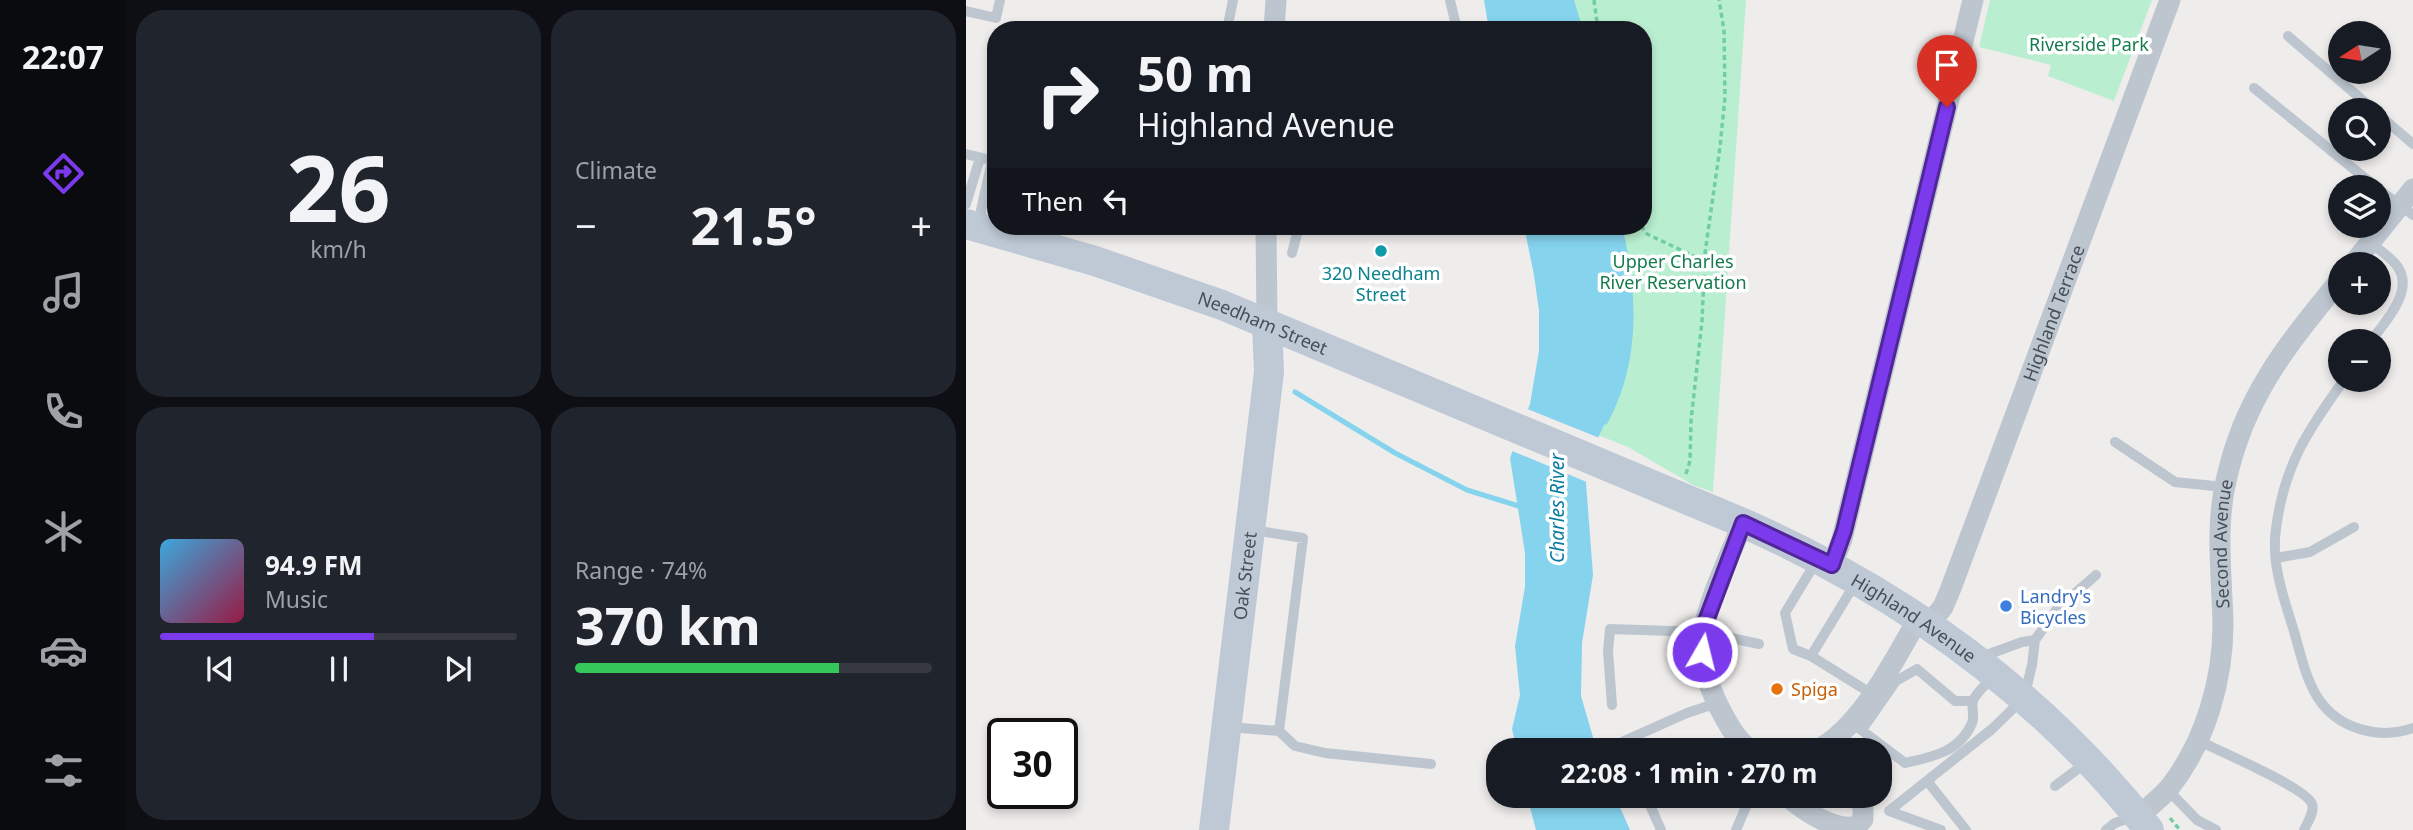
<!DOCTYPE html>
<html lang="en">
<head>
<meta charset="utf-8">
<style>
	body { margin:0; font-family:"Noto Sans",sans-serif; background:#20242c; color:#f1f3f6; height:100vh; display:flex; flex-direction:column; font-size:26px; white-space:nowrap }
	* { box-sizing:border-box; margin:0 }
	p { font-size:23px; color:#9ea1a6 }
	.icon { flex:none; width:38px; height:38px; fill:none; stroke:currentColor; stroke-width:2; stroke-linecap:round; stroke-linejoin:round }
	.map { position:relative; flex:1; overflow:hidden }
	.panel { display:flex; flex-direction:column; gap:10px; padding:10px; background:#0d0f14; width:840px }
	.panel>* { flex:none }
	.top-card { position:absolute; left:21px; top:21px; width:665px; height:214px; border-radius:28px; box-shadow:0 4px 10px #0003; background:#171b24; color:#f1f3f6; overflow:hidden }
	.needle { width:46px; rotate:258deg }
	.fabs { position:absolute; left:1362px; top:21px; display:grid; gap:14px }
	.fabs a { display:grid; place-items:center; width:63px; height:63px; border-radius:50%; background:#171b24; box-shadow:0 4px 10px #0003; font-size:35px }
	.speed { position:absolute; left:21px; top:718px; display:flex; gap:14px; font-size:35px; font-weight:700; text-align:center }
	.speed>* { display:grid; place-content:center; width:91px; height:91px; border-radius:50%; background:#171b24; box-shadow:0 4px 10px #0003; line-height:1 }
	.speed .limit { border:4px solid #111; border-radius:10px; background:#fff; color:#111 }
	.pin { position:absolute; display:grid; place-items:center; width:60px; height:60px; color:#fff; margin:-72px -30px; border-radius:50% 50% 50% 0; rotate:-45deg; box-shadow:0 0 7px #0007 }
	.pin .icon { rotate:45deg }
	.me { position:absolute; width:77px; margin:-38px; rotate:8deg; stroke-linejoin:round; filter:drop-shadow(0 0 5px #0008) }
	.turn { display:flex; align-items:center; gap:24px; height:147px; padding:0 35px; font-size:32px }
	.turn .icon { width:91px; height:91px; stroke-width:2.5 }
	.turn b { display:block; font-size:49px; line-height:60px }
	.then { display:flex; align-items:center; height:66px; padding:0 35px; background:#0003; gap:14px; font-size:26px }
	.big { font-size:52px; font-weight:700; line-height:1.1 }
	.panel .widget { flex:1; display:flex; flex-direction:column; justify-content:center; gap:10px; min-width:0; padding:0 24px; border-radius:28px; background:#20242c }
	.panel .dial { align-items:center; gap:0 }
	.dial b { font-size:91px; line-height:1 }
	.song { display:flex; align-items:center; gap:21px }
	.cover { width:84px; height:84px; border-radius:10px; background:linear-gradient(135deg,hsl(200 70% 55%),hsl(340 70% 35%)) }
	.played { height:7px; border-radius:4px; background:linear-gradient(90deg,#7c3aed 60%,#363941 60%) }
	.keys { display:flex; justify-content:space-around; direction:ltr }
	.heat { display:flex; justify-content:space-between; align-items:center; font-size:38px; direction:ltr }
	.charge { height:10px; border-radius:5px; background:linear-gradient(90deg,#34c759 74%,#363941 0) }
	.panel .tiles { flex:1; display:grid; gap:10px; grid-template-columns:repeat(2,1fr) }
	.trip { position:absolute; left:520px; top:738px; width:406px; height:70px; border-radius:28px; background:#171b24; box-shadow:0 4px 10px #0003; font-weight:700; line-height:70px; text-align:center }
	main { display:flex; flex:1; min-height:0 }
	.dock { display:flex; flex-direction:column; width:126px; justify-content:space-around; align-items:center; background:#090b0e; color:#9ea1a6 }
	.dock .icon { width:49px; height:49px }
	.dock .selected { color:#7c3aed }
	.dock b { font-size:32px; color:#f1f3f6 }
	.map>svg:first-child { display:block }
	.green { fill:#b9efd0 }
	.water { fill:#85d3ed }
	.pier { fill:#efecec }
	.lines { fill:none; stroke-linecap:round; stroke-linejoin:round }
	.stream { stroke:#85d3ed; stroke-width:5 }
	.path { stroke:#71cda3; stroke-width:3.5; stroke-dasharray:5 3.5; stroke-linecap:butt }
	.lane { stroke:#bdc6cf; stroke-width:10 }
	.street { stroke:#bdc6cf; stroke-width:21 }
	.secondary { stroke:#bfc9d6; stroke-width:30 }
	.route-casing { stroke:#51269a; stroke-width:18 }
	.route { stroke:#7c3aed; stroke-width:12 }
	.culture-dot { fill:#0f9aa8; stroke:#fff; stroke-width:2.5 }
	.shop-dot { fill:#3f7fe0; stroke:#fff; stroke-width:2.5 }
	.food-dot { fill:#e8710a; stroke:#fff; stroke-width:2.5 }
	.labels { text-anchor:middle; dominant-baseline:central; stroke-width:7; stroke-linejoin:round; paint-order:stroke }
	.park-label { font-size:18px; fill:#157c4c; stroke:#fff }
	.culture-label { font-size:18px; fill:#0d838f; stroke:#fff }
	.street-label { font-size:18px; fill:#454f5a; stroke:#fff }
	.shop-label { font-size:18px; fill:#366cbe; stroke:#fff; text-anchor:start }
	.food-label { font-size:18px; fill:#c56008; stroke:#fff; text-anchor:start }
	.water-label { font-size:19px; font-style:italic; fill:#0a7ba0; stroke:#fff }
</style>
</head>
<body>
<main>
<nav class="dock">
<b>22:07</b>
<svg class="icon selected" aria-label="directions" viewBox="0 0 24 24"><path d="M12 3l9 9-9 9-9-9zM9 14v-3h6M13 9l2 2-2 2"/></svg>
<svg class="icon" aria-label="music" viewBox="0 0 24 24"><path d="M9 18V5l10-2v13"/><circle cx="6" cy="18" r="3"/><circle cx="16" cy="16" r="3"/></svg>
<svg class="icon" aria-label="phone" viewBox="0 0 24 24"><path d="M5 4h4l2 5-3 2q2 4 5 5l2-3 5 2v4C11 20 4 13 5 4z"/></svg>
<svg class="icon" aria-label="climate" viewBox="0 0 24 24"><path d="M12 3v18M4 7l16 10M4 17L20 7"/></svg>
<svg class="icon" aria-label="car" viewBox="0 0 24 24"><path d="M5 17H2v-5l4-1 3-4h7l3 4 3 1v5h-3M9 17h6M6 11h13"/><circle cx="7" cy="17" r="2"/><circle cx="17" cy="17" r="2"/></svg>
<svg class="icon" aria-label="filters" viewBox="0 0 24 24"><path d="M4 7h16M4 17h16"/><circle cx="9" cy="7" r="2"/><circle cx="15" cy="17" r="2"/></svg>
</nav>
<section class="panel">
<div class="tiles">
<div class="widget dial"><b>26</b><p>km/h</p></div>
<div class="widget"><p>Climate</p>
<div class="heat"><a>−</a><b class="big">21.5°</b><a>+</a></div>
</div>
<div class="widget">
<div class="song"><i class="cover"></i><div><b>94.9 FM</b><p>Music</p></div></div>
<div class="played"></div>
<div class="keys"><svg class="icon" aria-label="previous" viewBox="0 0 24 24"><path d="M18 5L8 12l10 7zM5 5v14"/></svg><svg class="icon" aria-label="pause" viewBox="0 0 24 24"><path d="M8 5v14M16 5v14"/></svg><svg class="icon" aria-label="next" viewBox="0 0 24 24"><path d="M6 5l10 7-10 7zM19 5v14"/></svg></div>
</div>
<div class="widget"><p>Range · 74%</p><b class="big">370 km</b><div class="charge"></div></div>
</div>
</section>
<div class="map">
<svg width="1447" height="830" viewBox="0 0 1447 830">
	<rect width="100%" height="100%" fill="#efecec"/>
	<!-- green -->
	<path class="green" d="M 599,0 L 780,0 L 747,492 L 727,485 L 662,447 L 632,435 L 643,226 L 677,226 L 677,30 L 605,30 Z
		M 1024,0 L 1186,0 L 1148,101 L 1082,76 L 1085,65 L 1013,47 Z"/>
	<!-- water -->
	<path class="water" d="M 518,0 L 608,0 L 617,30 L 523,30 Z
		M 558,226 L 656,226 C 672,292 675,363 641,424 L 638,425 L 627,449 L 620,483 L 627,575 L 616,643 L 615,696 L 631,751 L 551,751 L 546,729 L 554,695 L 549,646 L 559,587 L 559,553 L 544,458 L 564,404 L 573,351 L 573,311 L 568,275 Z
		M 561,796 L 649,796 L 664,830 L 570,830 Z"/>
	<!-- pier -->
	<path class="pier" d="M 559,408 L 636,439 L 631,450 L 623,483 L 544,450 Z"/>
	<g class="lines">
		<!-- stream -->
		<path class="stream" d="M 329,392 L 429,453 L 501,490 L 556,507"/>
		<!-- path -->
		<path class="path" d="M 628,0 L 632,30
			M 675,226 L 681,234 L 738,261
			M 173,231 L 175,226
			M 720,474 L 724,461 L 725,421 L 736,321 L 739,253 L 754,147 L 759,97 L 758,30 L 753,0
			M 1204,818 L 1214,830"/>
		<!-- lane -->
		<path class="lane" d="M 484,0 L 491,30
			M 0,11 L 30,18 L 34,0
			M 261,30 L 267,0
			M 1322,36 L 1408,110
			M 1288,88 L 1410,187
			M 1412,114 L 1447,144
			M 0,154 L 21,159
			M 1412,189 L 1447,215
			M 0,204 L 14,158
			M 15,225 L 15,210 L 26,161
			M 1405,243 C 1413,250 1427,258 1433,269 C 1447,293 1418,323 1405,341
			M 326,253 L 333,226
			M 1378,380 C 1342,430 1318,465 1310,529 C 1305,562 1317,596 1327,628 C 1334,651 1339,678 1352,698 C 1372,729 1413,740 1447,728
			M 1149,442 L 1209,482 L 1258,487
			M 1310,558 L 1344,552 L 1388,527
			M 851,560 L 819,613 L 827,649 L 845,656 L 890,582
			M 845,656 L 906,694
			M 1015,657 L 1056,642 L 1069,640
			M 646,705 L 642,651 L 644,629 L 737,632 L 793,644
			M 886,723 L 939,763 C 966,757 994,752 1006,723 C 1009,716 1005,708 1007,701 C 1010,692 1022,683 1028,675
			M 263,727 L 313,731 L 337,538 L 287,530
			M 896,730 L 930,681 L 951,669 L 989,701 L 1007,701
			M 313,731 L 329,746 L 359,753 L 465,764
			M 1231,740 C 1251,750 1341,788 1346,804 C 1349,812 1341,823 1338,830
			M 662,751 L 658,741 L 721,713 L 751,703
			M 962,782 L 1000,830
			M 1089,786 L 1121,762
			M 1202,790 L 1231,820 L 1250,830
			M 680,796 L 695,830
			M 770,830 L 783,800 L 787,796
			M 975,830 L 923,811 L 1026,729 L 1058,698 L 1066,665 L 1069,640 L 1091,609 L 1130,575
			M 1140,830 L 1149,823 L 1169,816"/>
		<!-- street -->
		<g class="street">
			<path d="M 308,30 L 310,0"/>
			<path d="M 300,226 L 301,323"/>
			<path d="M 1387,264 L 1447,189"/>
			<path d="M 777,523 C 765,553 735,615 736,645 C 736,666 744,689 753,707 C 762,724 770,740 785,751"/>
			<path d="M 866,565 L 876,539 L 1007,0"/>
			<path id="s1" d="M 963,624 L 977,607 L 985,588 L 1204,0"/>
			<path d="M 849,751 C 894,730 929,659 953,617"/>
			<path d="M 821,796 C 838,811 866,830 890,827 L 897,819 L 897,807 L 892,796"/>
			<path id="s2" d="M 1172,816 C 1183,807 1195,798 1204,787 C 1239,742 1257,681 1257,624 C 1256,576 1249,528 1260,481 C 1278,397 1321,345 1374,280"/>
		</g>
		<!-- secondary -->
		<g class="secondary">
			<path id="s3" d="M 0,224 L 129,261 L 256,305 L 777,523 C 936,593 1075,693 1183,830"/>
			<path id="s4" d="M 248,830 L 303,372 L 301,323"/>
		</g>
	</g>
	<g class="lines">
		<defs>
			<path id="route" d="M 736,652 L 740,621 L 777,523 L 866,565 L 878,531 L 981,107"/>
		</defs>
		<!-- route casing -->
		<use href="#route" class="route-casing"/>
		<!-- route -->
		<use href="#route" class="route"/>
	</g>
	<!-- markers -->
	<circle class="culture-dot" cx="415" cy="251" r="7"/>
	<circle class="shop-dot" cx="1040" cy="606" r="7"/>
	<circle class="food-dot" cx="811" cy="689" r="7"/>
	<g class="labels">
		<!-- park labels -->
		<g class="park-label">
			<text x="1123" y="44">Riverside Park</text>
			<text x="707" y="261">Upper Charles<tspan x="707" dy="21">River Reservation</tspan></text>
		</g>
		<!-- culture labels -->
		<g class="culture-label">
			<text x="415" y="273">320 Needham<tspan x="415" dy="21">Street</tspan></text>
		</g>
		<!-- street labels -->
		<g class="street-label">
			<text stroke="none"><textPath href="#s1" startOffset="336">Highland Terrace</textPath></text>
			<text stroke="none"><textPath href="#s3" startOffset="313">Needham Street</textPath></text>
			<text stroke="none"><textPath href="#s2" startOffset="298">Second Avenue</textPath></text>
			<text stroke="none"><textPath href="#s4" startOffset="256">Oak Street</textPath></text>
			<text stroke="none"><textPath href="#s3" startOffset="1029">Highland Avenue</textPath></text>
		</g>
		<!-- shop labels -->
		<g class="shop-label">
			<text x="1054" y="596">Landry's<tspan x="1054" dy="21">Bicycles</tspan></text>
		</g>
		<!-- food labels -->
		<g class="food-label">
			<text x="825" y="689">Spiga</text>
		</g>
		<!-- water labels -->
		<g class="water-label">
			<text transform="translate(591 508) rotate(-90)">Charles River</text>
		</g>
	</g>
</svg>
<div class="fabs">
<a><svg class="needle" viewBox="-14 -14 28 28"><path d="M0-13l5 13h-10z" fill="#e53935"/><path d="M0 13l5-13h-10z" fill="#9ea1a6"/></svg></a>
<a><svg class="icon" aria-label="search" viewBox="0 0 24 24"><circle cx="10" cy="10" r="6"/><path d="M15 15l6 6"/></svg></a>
<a><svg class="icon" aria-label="layers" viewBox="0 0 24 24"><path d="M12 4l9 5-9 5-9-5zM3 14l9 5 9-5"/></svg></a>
<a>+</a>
<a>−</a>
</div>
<div class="speed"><div class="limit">30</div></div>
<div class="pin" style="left:981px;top:107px;background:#d93025"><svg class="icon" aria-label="arrive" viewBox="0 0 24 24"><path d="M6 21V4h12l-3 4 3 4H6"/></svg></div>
<svg class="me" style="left:736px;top:652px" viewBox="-20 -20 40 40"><circle r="17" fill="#7c3aed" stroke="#fff" stroke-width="3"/><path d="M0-11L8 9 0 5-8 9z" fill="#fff"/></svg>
<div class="trip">22:08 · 1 min · 270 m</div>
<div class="top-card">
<div class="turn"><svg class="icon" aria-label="right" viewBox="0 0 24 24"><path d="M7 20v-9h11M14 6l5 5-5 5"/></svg><div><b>50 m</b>Highland Avenue</div></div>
<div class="then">Then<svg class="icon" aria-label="left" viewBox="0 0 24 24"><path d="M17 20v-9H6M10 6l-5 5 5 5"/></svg></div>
</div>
</div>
</main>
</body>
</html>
